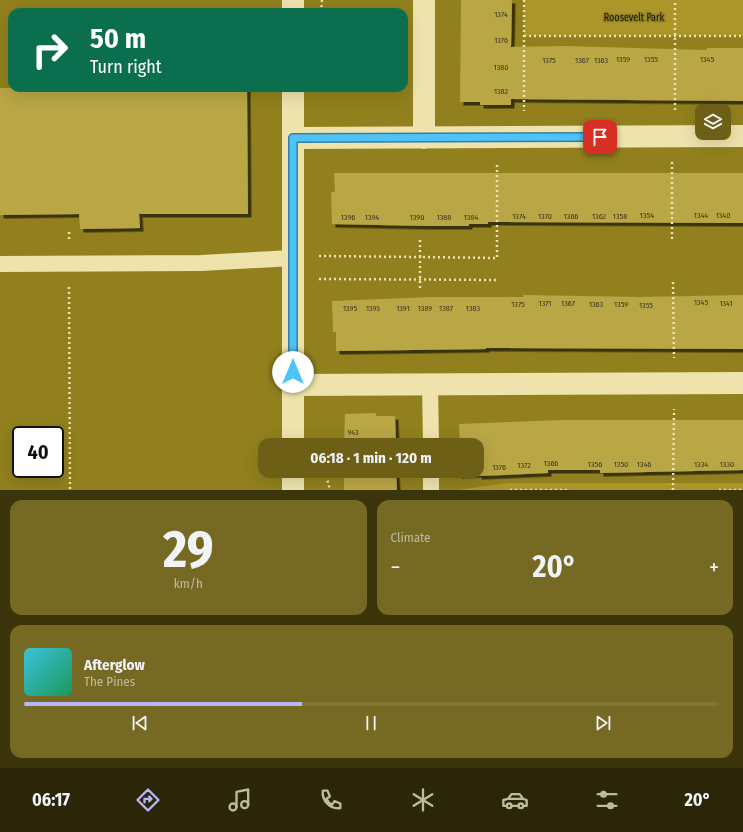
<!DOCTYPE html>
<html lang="en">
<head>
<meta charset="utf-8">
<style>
	body { margin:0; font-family:"Fira Sans Condensed",sans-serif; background:#756923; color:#f1f3f6; height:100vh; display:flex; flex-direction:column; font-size:15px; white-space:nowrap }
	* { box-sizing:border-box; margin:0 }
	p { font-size:13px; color:#bfbba1 }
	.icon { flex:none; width:22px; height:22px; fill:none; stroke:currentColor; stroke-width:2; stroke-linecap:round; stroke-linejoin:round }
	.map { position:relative; height:490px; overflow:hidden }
	.panel { display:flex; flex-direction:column; gap:10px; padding:10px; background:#3c350c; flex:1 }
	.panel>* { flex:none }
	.banner { position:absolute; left:8px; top:8px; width:400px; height:84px; border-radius:12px; box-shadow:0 4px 16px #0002; background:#0b6e4f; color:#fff; overflow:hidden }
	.buttons { position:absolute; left:695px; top:104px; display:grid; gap:8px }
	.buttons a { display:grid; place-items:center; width:36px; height:36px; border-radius:8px; background:#6d6016; box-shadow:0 4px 16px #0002; font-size:20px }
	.speed { position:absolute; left:12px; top:426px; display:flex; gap:8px; font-size:20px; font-weight:700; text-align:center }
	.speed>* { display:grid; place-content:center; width:52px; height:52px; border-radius:50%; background:#6d6016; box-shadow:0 4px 16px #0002; line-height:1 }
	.speed .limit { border:2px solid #111; border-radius:6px; background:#fff; color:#111 }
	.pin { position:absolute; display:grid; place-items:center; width:34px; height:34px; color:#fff; margin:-17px; border-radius:8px; box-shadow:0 2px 6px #0006 }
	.me { position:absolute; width:44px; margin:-22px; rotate:0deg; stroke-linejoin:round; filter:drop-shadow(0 0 3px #0008) }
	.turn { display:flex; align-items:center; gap:14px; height:84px; padding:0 16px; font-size:18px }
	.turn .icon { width:52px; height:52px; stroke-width:2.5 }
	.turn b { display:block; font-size:28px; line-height:34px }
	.big { font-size:30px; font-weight:700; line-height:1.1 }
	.panel .tile { flex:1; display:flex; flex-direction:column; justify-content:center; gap:6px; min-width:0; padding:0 14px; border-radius:12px; background:#756923 }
	.panel .dial { align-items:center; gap:0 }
	.dial b { font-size:52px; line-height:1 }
	.song { display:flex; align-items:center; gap:12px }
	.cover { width:48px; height:48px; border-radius:6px; background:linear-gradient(135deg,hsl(190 70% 55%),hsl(150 70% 35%)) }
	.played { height:4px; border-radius:2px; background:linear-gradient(90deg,#b5b6fa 40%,#7f7535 40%) }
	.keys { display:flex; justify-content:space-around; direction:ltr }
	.heat { display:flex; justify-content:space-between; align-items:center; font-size:22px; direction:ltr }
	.panel .tiles { flex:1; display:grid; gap:10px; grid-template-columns:1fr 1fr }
	.tile:last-child { grid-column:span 2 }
	.trip { position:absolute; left:258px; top:438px; width:226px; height:40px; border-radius:12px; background:#6d6016; box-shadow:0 4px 16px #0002; font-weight:700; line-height:40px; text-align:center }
	.menu { display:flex; height:64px; justify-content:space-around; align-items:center; background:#2c2609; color:#bfbba1 }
	.menu .icon { width:28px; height:28px }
	.menu .on { color:#b5b6fa }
	.menu b { font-size:18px; color:#f1f3f6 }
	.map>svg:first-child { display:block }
	.green { fill:#ac9629 }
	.building { fill:#b9a645; filter:url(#shadow) }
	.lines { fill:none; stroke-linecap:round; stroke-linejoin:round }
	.path { stroke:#eee3ad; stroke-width:2.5; stroke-dasharray:2 3; stroke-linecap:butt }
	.service { stroke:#eee3ad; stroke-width:16 }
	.minor { stroke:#eee3ad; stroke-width:22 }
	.tertiary { stroke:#eee3ad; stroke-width:22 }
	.route-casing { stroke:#337fa1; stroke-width:10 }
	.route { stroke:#4fc3f7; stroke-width:7 }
	.labels { text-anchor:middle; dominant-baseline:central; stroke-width:3; stroke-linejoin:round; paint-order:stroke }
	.number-label { font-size:8px; fill:#3b361e }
	.park-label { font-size:10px; fill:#111; stroke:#91801d }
</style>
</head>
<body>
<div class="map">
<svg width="743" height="490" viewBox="0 0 743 490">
	<defs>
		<filter id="shadow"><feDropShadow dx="3.5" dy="3.5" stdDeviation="0" flood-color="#0009"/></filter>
	</defs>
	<rect width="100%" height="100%" fill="#91801d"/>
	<!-- green -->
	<path class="green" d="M 524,0 L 743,0 L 743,36 L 524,36 Z
		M 509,483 L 743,483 L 743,490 L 456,490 Z"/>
	<!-- building -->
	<path class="building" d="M 461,0 L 512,0 L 511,47 L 565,46 L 707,50 L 707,48 L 743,48 L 743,101 L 511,99 L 511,105 L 480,105 L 480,102 L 460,102 Z
		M 0,88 L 247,88 L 248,214 L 139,214 L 140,228 L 80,229 L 79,214 L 0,215 Z
		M 334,173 L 743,173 L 743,223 L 488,222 L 488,224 L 469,224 L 469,226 L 427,226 L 332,224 L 331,192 L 335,192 Z
		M 523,295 L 639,297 L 743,295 L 743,349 L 486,348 L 486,349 L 336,351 L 336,332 L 333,332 L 332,301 L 432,297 L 524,297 Z
		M 376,413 L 376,416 L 395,416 L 396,445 L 344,445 L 345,414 Z
		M 562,420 L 743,420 L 743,470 L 600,473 L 600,470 L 548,470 L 548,473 L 478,476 L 478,474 L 458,475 L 458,471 L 477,471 L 477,445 L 457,445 L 457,443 L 460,443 L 459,424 Z
		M 344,471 L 396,471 L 397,490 L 344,490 Z"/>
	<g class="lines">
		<!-- path -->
		<path class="path" d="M 524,0 L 524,111
			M 321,12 L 322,0
			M 524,36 L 743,36
			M 675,110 L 675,0
			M 672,162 L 672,240
			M 69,232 L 69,242
			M 420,240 L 420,257 L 497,258 L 497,163
			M 319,256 L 420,257 L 420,288
			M 319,279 L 499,280
			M 673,282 L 674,358
			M 69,287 L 70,490
			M 325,471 L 330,490
			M 510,490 L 569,490
			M 673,490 L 674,409
			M 719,490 L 743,490"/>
		<!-- service -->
		<path class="service" d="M 0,264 L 201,263 L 293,258
			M 430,385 L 431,445
			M 431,471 L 431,490"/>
		<!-- minor -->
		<path class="minor" d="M 424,0 L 424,138
			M 293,138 L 743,136
			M 293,385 L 743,383"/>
		<!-- tertiary -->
		<path class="tertiary" d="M 293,0 L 293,12
			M 293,88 L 293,445
			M 293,471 L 293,490"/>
	</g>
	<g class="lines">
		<defs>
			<path id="route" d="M 293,372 L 293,138 L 600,137"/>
		</defs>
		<!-- route casing -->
		<use href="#route" class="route-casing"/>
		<!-- route -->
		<use href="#route" class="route"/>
	</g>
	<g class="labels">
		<!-- number labels -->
		<g class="number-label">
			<text x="501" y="14">1374</text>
			<text x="501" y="40">1376</text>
			<text x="623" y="59">1359</text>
			<text x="651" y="59">1355</text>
			<text x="707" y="59">1345</text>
			<text x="549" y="60">1375</text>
			<text x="582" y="60">1367</text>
			<text x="601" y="60">1363</text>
			<text x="501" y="67">1380</text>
			<text x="501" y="91">1382</text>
			<text x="647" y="215">1354</text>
			<text x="701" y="215">1344</text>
			<text x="723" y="215">1340</text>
			<text x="519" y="216">1374</text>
			<text x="545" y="216">1370</text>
			<text x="571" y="216">1366</text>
			<text x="599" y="216">1362</text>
			<text x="620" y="216">1358</text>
			<text x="348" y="217">1396</text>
			<text x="372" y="217">1394</text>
			<text x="417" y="217">1390</text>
			<text x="444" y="217">1388</text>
			<text x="471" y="217">1384</text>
			<text x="701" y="302">1345</text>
			<text x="545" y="303">1371</text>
			<text x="568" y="303">1367</text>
			<text x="726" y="303">1341</text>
			<text x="518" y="304">1375</text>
			<text x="596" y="304">1363</text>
			<text x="621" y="304">1359</text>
			<text x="646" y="305">1355</text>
			<text x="350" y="308">1395</text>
			<text x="373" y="308">1393</text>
			<text x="403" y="308">1391</text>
			<text x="425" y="308">1389</text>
			<text x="446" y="308">1387</text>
			<text x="473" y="308">1383</text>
			<text x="353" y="432">943</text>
			<text x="551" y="463">1366</text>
			<text x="595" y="464">1356</text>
			<text x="621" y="464">1350</text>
			<text x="644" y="464">1346</text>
			<text x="701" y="464">1334</text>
			<text x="727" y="464">1330</text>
			<text x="524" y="465">1372</text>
			<text x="499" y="467">1376</text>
		</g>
		<!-- park labels -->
		<g class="park-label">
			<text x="634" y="18">Roosevelt Park</text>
		</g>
	</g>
</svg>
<div class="buttons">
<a><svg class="icon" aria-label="layers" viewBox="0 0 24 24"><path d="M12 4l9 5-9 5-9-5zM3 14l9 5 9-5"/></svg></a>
</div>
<div class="speed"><div class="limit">40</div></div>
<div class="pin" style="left:600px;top:137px;background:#d93025"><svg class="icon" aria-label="arrive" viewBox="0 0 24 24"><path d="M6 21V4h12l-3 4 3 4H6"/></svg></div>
<svg class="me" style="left:293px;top:372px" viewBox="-20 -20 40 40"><circle r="19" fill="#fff"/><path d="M0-13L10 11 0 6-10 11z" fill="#4fc3f7"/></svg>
<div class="trip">06:18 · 1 min · 120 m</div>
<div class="banner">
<div class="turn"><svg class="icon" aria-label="right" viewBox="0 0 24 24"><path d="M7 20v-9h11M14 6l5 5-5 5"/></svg><div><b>50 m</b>Turn right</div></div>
</div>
</div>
<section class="panel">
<div class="tiles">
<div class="tile dial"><b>29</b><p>km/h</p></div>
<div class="tile"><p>Climate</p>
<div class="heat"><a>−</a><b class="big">20°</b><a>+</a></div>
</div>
<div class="tile">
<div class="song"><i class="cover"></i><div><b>Afterglow</b><p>The Pines</p></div></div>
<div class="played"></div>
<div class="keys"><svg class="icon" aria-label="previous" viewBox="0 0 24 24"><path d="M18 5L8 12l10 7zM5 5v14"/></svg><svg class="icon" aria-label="pause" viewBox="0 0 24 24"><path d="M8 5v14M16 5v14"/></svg><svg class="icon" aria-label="next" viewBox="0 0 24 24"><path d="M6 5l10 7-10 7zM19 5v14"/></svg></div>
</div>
</div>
</section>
<nav class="menu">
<b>06:17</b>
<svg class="icon on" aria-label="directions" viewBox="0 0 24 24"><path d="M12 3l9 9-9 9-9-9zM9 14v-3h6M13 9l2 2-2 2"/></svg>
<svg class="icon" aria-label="music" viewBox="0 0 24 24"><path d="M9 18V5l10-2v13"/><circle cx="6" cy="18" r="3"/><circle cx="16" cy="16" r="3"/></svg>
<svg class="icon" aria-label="phone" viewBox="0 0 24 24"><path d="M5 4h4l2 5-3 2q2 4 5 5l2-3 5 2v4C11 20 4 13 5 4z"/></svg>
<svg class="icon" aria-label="climate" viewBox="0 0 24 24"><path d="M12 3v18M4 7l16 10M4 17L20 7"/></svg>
<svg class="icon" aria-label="car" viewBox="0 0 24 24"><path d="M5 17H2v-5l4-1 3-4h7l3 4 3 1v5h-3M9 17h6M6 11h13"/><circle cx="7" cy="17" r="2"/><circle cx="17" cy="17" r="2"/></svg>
<svg class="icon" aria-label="filters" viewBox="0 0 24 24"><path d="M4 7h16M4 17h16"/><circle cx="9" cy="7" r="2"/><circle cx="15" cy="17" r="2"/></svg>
<b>20°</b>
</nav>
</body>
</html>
